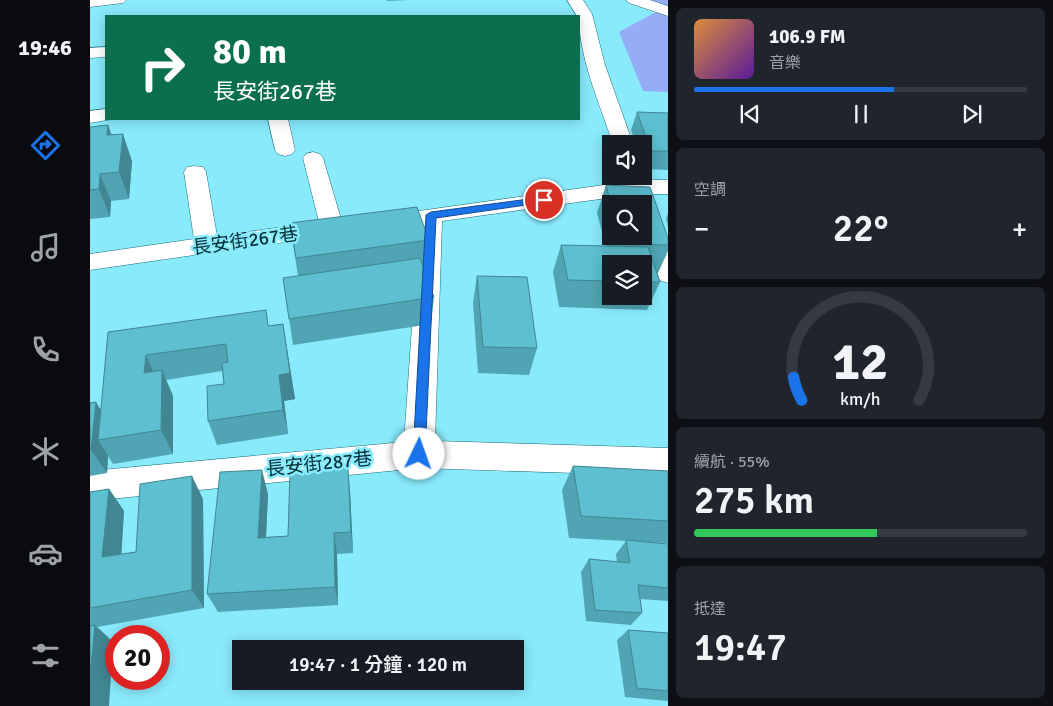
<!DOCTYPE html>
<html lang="zh-TW">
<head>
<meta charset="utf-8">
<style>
	body { margin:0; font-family:Signika,"Noto Sans TC",sans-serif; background:#20242c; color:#f1f3f6; height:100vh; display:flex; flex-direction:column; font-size:19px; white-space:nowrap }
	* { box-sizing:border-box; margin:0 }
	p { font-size:16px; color:#9ea1a6 }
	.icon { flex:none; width:28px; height:28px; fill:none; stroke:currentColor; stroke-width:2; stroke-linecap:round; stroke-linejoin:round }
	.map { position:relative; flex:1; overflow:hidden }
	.details { display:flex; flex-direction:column; gap:8px; padding:8px; background:#0d0f14; width:385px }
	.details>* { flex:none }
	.guide { position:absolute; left:15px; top:15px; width:475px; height:105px; border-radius:0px; box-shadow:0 2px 12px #0003; background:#0b6e4f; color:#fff; overflow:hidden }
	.buttons { position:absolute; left:512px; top:135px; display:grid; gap:10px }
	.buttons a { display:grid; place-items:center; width:50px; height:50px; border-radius:0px; background:#171b24; box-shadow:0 2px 12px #0003; font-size:25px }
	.speed { position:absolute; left:15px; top:625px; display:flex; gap:10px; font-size:25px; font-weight:700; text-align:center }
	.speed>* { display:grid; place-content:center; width:65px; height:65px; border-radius:50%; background:#171b24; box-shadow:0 2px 12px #0003; line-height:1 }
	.speed .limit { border:8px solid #d22; background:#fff; color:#111 }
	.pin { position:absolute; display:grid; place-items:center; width:42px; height:42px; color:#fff; margin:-21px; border:2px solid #fff; border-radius:50%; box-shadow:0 1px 5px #0007 }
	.me { position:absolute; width:55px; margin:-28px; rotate:3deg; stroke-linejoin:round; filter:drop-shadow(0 0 4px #0008) }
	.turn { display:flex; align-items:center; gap:18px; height:105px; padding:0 25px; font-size:22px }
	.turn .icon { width:65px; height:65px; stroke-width:2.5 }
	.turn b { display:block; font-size:35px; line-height:42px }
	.big { font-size:38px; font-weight:600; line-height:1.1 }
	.details .widget { flex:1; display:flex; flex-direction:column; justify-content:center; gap:8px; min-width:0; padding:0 18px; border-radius:8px; background:#20242c }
	.details .dial { align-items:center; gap:0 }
	.dial svg { height:130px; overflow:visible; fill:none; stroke:#363941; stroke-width:7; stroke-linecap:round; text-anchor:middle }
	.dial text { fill:#f1f3f6; stroke:none }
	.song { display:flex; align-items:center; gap:15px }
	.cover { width:60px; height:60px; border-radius:8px; background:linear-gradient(135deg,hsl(30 70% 55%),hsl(270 70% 35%)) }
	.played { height:5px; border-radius:2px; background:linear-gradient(90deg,#1a73e8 60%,#363941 60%) }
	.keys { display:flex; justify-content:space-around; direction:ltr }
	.heat { display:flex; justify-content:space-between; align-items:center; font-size:28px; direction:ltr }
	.charge { height:8px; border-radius:4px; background:linear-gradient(90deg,#34c759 55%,#363941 0) }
	.trip { position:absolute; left:142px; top:640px; width:292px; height:50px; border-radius:0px; background:#171b24; box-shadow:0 2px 12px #0003; font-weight:600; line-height:50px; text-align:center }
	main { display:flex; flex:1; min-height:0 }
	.dock { display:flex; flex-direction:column; width:90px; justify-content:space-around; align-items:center; background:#090b0e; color:#9ea1a6 }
	.dock .icon { width:35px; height:35px }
	.dock .current { color:#1a73e8 }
	.dock b { font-size:22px; color:#f1f3f6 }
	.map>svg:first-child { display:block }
	.water { fill:#95acf7 }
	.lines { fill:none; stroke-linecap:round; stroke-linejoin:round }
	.minor-casing { stroke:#1d6c78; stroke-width:1 }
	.major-casing { stroke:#1d6c78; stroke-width:1 }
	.minor { fill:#fff; fill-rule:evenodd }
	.major { fill:#fff; fill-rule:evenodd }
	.wall { fill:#50a4b3; fill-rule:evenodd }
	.shaded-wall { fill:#418692 }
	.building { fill:#5dbfd0; stroke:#418692 }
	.route { fill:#1a73e8; stroke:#114b97 }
	.labels { text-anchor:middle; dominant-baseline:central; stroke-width:5; stroke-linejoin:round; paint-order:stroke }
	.street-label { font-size:19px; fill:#053239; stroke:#89eafc }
</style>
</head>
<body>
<main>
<nav class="dock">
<b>19:46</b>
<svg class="icon current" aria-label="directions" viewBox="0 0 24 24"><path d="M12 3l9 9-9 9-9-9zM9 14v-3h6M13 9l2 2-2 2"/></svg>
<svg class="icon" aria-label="music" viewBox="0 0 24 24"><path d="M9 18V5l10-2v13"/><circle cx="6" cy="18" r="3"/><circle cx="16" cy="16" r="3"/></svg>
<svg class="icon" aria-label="phone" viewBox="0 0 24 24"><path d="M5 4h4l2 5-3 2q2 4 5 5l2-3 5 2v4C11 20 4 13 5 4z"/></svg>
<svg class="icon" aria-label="climate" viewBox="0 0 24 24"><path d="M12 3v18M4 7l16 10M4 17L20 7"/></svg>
<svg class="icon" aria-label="car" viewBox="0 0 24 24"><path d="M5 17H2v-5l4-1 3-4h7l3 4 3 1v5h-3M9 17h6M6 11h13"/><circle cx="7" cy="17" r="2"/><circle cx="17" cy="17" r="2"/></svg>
<svg class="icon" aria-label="filters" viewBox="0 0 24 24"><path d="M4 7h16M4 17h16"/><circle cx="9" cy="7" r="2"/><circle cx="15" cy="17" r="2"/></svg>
</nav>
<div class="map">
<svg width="578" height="706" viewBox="0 0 578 706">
	<rect width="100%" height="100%" fill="#89eafc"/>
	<!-- water -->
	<path class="water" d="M 551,0 L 578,0 L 578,92 L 553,91 L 529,32 L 568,11 Z"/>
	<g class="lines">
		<defs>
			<path id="minor" d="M 0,0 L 36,0 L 33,3 L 0,7 Z
				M 477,0 L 493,0 L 502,14 L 515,65 L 543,144 L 523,144 C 510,104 489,59 489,16 L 487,16 Z
				M 16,47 L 16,57 L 0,58 L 0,48 Z
				M 16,109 L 16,119 L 23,119 L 0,123 L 0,111 Z
				M 178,119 L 198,119 L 205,150 L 202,154 L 195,156 L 188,154 L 185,150 Z
				M 223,152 L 230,154 L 233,158 L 254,229 L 250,234 L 0,270 L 0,254 L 104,239 L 94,172 L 97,167 L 105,166 L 113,167 L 116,172 L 127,236 L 229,222 L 213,158 L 216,154 Z
				M 554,175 L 556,180 L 578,180 L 578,194 L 561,194 L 564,204 L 561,209 L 554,211 L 554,204 L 542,204 L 539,195 L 352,221 L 345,441 L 578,448 L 578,476 L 329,468 L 0,501 L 0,471 L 314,442 L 329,225 L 294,229 L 286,227 L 282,222 L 286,217 L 535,182 L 533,176 L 554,176 Z
				M 561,217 L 569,220 L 578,240 L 578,283 L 569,280 C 558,262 554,240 554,219 Z"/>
			<path id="major" d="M 536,0 L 560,0 L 578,6 L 578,16 L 539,3 Z"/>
		</defs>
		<!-- minor casing -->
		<use href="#minor" class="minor-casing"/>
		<!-- major casing -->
		<use href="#major" class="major-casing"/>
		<!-- minor -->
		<use href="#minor" class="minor"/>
		<!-- major -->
		<use href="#major" class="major"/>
	</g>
	<!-- wall -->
	<path class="wall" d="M 297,0 L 318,0 L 297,1 Z
		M 547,112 L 578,113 L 578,170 L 554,169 L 554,144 L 546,144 L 541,130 Z
		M 18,125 L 21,135 L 42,161 L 39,199 L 21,201 L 20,217 L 0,219 L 0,127 Z
		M 516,185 L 578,238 L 578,251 L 568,273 L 567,273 L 570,282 L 557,310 L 469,307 L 463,272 L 471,245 L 516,246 L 507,213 ZM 521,204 L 554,236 L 521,236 ZM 521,264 L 554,264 L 554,296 L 521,296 Z
		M 578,213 L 578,226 L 576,219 Z
		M 200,223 L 339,240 L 337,268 L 333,268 L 344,297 L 341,324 L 203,345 L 193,278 L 208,276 Z
		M 387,276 L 447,348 L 439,375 L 388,373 L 383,303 Z
		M 193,324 L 205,399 L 194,401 L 198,434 L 127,445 L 118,421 L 134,384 L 132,371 L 76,380 L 83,396 L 83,454 L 23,464 L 18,456 L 17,473 L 0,476 L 0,403 L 11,410 L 18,332 L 179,326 Z
		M 483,466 L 578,471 L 578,543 L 556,542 L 578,544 L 578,601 L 550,599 L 552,613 L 541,625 L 496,621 L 491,572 L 499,559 L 527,562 L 526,554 L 536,541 L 479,538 L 472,490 Z
		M 19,489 L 34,511 L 31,554 L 46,552 L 113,499 L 114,608 L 7,627 L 23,642 L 0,706 L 0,492 Z
		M 260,491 L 263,553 L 247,554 L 248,605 L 128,612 L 117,594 L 178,494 L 176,537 L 198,536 Z
		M 538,630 L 578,633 L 578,701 L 535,697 L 527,640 Z"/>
	<!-- shaded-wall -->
	<path class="shaded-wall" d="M 18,125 L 28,152 L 17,135 Z
		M 33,134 L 42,161 L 39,199 L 29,172 Z
		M 10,174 L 21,201 L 20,217 L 9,189 Z
		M 193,324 L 205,399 L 194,401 L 198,434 L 193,410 L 189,375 Z
		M 56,355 L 67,381 L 54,373 Z
		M 72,370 L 83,396 L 83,454 L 71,430 Z
		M 6,402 L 21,427 L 8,440 L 18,456 L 17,473 L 1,450 Z
		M 258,468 L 260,491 L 263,553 L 261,532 Z
		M 172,470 L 178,494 L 175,558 L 168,538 Z
		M 102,476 L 113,499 L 114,608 L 102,590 Z
		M 19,489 L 34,511 L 30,577 L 12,557 Z
		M 244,533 L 247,554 L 248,605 L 245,587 Z
		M 5,625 L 23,642 L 19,706 L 0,706 L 0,676 Z"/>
	<!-- building -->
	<path class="building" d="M 547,112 L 578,113 L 578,151 L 561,151 Z
		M 18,125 L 17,135 L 33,134 L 29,172 L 10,174 L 9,189 L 0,190 L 0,127 Z
		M 516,185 L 560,187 L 578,238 L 578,245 L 533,244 L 531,236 L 554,236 L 554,204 L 521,204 Z
		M 327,207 L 339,240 L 206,258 L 200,223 Z
		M 471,245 L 558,247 L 570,282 L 554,282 L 554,264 L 521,264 L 521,281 L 478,280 Z
		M 330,258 L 344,297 L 199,319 L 193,278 Z
		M 387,276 L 437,277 L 447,348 L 393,347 Z
		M 176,310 L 178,326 L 193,324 L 200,373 L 189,375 L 193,410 L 118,421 L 117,386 L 134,384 L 132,363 L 138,362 L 136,344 L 56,355 L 54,373 L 72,370 L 71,430 L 8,440 L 18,332 Z
		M 6,402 L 1,450 L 0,450 L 0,403 Z
		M 483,466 L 578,471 L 578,521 L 491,516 Z
		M 258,468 L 261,532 L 244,533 L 245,587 L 117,594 L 130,472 L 172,470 L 168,538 L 198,536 L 200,471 Z
		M 102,476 L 102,590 L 0,608 L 0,492 L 19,489 L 12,557 L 46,552 L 50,484 Z
		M 536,540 L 578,544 L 578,588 L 548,585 L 552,613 L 505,610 L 499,559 L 540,563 Z
		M 5,625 L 0,676 L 0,626 Z
		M 538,630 L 578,633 L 578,691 L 547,688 Z"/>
	<!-- route -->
	<path class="route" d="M 454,197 L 457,198 L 457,202 L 346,218 L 335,454 L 334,458 L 329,459 L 324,458 L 323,454 L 336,215 L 341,212 Z"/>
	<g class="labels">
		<!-- street labels -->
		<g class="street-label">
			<text transform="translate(155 241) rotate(-8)">長安街267巷</text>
			<text transform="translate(229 464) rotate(-6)">長安街287巷</text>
		</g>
	</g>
</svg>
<div class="buttons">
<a><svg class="icon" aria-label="sound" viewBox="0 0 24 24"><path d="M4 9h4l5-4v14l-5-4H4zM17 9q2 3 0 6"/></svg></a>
<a><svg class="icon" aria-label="search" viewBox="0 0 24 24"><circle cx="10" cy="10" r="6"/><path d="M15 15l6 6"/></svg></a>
<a><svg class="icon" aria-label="layers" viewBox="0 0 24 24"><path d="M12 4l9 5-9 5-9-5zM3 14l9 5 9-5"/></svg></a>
</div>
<div class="speed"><div class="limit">20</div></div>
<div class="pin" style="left:454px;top:200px;background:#d93025"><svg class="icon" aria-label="arrive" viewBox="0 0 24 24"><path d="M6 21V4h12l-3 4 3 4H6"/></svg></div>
<svg class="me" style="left:329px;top:454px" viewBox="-20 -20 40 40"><circle r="19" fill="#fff"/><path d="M0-13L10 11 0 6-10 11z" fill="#1a73e8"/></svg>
<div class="trip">19:47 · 1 分鐘 · 120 m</div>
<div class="guide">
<div class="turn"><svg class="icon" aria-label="right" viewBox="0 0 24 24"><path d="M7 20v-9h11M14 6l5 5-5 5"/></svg><div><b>80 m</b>長安街267巷</div></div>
</div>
</div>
<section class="details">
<div class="widget">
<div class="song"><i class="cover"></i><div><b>106.9 FM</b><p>音樂</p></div></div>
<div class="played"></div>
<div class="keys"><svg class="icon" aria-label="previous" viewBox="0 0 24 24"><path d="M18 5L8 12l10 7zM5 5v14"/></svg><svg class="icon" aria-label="pause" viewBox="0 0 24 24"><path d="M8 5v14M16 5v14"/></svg><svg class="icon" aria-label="next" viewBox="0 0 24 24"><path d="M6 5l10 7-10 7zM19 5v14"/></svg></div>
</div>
<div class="widget"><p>空調</p>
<div class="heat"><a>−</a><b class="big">22°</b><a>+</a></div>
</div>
<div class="widget dial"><svg viewBox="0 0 100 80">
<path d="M14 69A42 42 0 1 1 86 69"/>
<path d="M14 69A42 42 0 0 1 9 55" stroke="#1a73e8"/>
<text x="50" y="56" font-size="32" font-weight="700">12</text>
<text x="50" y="72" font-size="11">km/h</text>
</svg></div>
<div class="widget"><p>續航 · 55%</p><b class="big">275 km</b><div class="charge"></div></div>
<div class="widget"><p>抵達</p><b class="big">19:47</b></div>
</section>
</main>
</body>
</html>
